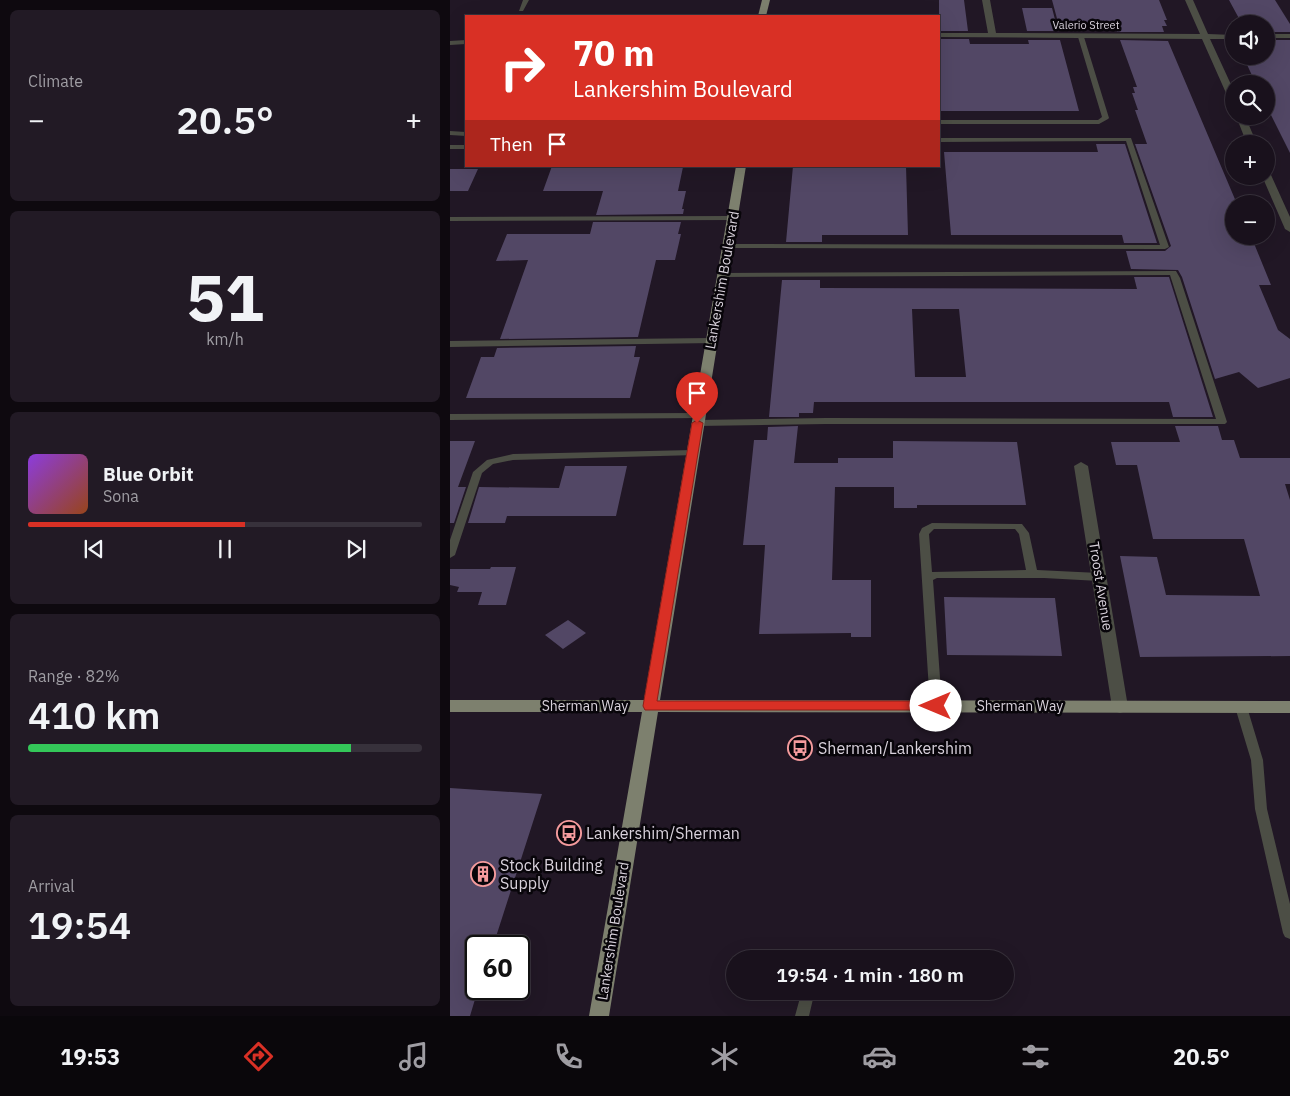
<!DOCTYPE html>
<html lang="en">
<head>
<meta charset="utf-8">
<style>
	body { margin:0; font-family:"IBM Plex Sans",sans-serif; background:#221a25; color:#f1f3f6; height:100vh; display:flex; flex-direction:column; font-size:19px; white-space:nowrap }
	* { box-sizing:border-box; margin:0 }
	p { font-size:16px; color:#9f9da3 }
	.icon { flex:none; width:28px; height:28px; fill:none; stroke:currentColor; stroke-width:2; stroke-linecap:round; stroke-linejoin:round }
	.map { position:relative; flex:1; overflow:hidden }
	.side { display:flex; flex-direction:column; gap:10px; padding:10px; background:#0e090f; width:450px }
	.side>* { flex:none }
	.top-card { position:absolute; left:15px; top:15px; width:475px; height:152px; border-radius:0px; box-shadow:0 5px 20px #0002,0 0 0 1px #37313b; background:#d93025; color:#fff; overflow:hidden }
	.controls { position:absolute; left:775px; top:15px; display:grid; gap:10px }
	.controls a { display:grid; place-items:center; width:50px; height:50px; border-radius:50%; background:#19111c; box-shadow:0 5px 20px #0002,0 0 0 1px #37313b; font-size:25px }
	.speed { position:absolute; left:15px; top:935px; display:flex; gap:10px; font-size:25px; font-weight:700; text-align:center }
	.speed>* { display:grid; place-content:center; width:65px; height:65px; border-radius:50%; background:#19111c; box-shadow:0 5px 20px #0002,0 0 0 1px #37313b; line-height:1 }
	.speed .limit { border:2px solid #111; border-radius:8px; background:#fff; color:#111 }
	.pin { position:absolute; display:grid; place-items:center; width:42px; height:42px; color:#fff; margin:-51px -21px; border-radius:50% 50% 50% 0; rotate:-45deg; box-shadow:0 0 5px #0007 }
	.pin .icon { rotate:45deg }
	.me { position:absolute; width:55px; margin:-28px; rotate:270deg; stroke-linejoin:round; filter:drop-shadow(0 0 4px #0008) }
	.turn { display:flex; align-items:center; gap:18px; height:105px; padding:0 25px; font-size:22px }
	.turn .icon { width:65px; height:65px; stroke-width:2.5 }
	.turn b { display:block; font-size:35px; line-height:42px }
	.then { display:flex; align-items:center; height:48px; padding:0 25px; background:#0003; gap:10px; font-size:19px }
	.big { font-size:38px; font-weight:600; line-height:1.1 }
	.side .widget { flex:1; display:flex; flex-direction:column; justify-content:center; gap:8px; min-width:0; padding:0 18px; border-radius:8px; background:#221a25 }
	.side .dial { align-items:center; gap:0 }
	.dial b { font-size:65px; line-height:1 }
	.song { display:flex; align-items:center; gap:15px }
	.cover { width:60px; height:60px; border-radius:8px; background:linear-gradient(135deg,hsl(270 70% 55%),hsl(20 70% 35%)) }
	.played { height:5px; border-radius:2px; background:linear-gradient(90deg,#d93025 55%,#37313b 55%) }
	.keys { display:flex; justify-content:space-around; direction:ltr }
	.heat { display:flex; justify-content:space-between; align-items:center; font-size:28px; direction:ltr }
	.charge { height:8px; border-radius:4px; background:linear-gradient(90deg,#34c759 82%,#37313b 0) }
	.trip { position:absolute; left:276px; top:950px; width:288px; height:50px; border-radius:25px; background:#19111c; box-shadow:0 5px 20px #0002,0 0 0 1px #37313b; font-weight:600; line-height:50px; text-align:center }
	.tab-bar { display:flex; height:80px; justify-content:space-around; align-items:center; background:#0a070b; color:#9f9da3 }
	.tab-bar .icon { width:35px; height:35px }
	.tab-bar .current { color:#d93025 }
	.tab-bar b { font-size:22px; color:#f1f3f6 }
	main { display:flex; flex:1; min-height:0 }
	.map>svg:first-child { display:block }
	.building { fill:#524765; fill-rule:evenodd }
	.lines { fill:none; stroke-linecap:round; stroke-linejoin:round }
	.service { fill:#4c4e45; fill-rule:evenodd }
	.minor { fill:#4c4e45; fill-rule:evenodd }
	.primary { fill:#7d806e; fill-rule:evenodd }
	.route { fill:#d93025; stroke:#8d1f18 }
	.labels { text-anchor:middle; dominant-baseline:central; stroke-width:5; stroke-linejoin:round; paint-order:stroke }
	.far-street-label { font-size:11px; fill:#d9d2dc; stroke:#08050a }
	.street-label { font-size:14px; fill:#d9d2dc; stroke:#08050a }
	.near-poi-label { font-size:16px; fill:#d9d2dc; stroke:#08050a; text-anchor:start }
</style>
</head>
<body>
<main>
<section class="side">
<div class="widget"><p>Climate</p>
<div class="heat"><a>−</a><b class="big">20.5°</b><a>+</a></div>
</div>
<div class="widget dial"><b>51</b><p>km/h</p></div>
<div class="widget">
<div class="song"><i class="cover"></i><div><b>Blue Orbit</b><p>Sona</p></div></div>
<div class="played"></div>
<div class="keys"><svg class="icon" aria-label="previous" viewBox="0 0 24 24"><path d="M18 5L8 12l10 7zM5 5v14"/></svg><svg class="icon" aria-label="pause" viewBox="0 0 24 24"><path d="M8 5v14M16 5v14"/></svg><svg class="icon" aria-label="next" viewBox="0 0 24 24"><path d="M6 5l10 7-10 7zM19 5v14"/></svg></div>
</div>
<div class="widget"><p>Range · 82%</p><b class="big">410 km</b><div class="charge"></div></div>
<div class="widget"><p>Arrival</p><b class="big">19:54</b></div>
</section>
<div class="map">
<svg width="840" height="1016" viewBox="0 0 840 1016">
	<rect width="100%" height="100%" fill="#211725"/>
	<!-- building -->
	<path class="building" d="M 489,0 L 514,0 L 518,31 L 489,31 Z
		M 602,0 L 709,0 L 717,20 L 714,20 L 717,26 L 712,26 L 714,32 L 667,32 L 665,27 L 609,26 Z
		M 779,0 L 825,0 L 840,24 L 840,32 L 816,32 L 816,24 L 792,24 Z
		M 572,8 L 602,8 L 608,31 L 577,31 Z
		M 489,39 L 519,39 L 520,44 L 579,44 L 578,40 L 610,40 L 629,111 L 489,111 Z
		M 670,40 L 718,41 L 787,204 L 784,204 L 784,236 L 801,236 L 821,285 L 809,285 L 828,330 L 840,339 L 840,378 L 808,388 L 789,372 L 765,379 L 732,277 L 728,270 L 681,269 L 676,251 L 715,251 L 721,246 L 685,144 L 697,144 L 685,110 L 688,110 L 682,93 L 685,93 L 683,87 L 687,87 Z
		M 816,40 L 840,40 L 840,153 L 816,105 L 816,84 L 806,84 L 793,56 L 816,56 Z
		M 646,144 L 675,144 L 707,243 L 674,243 L 672,235 L 501,235 L 494,152 L 648,152 Z
		M 102,166 L 233,167 L 228,191 L 236,191 L 232,209 L 234,209 L 233,214 L 146,215 L 153,191 L 93,191 Z
		M 343,166 L 456,166 L 458,235 L 372,235 L 372,242 L 336,242 Z
		M 0,169 L 28,169 L 18,191 L 0,191 Z
		M 143,222 L 231,222 L 228,234 L 231,234 L 225,260 L 206,260 L 188,337 L 50,339 L 78,260 L 46,261 L 57,234 L 140,234 Z
		M 684,277 L 719,277 L 763,417 L 723,417 L 719,402 L 364,402 L 363,413 L 349,413 L 349,417 L 319,417 L 332,280 L 370,280 L 370,288 L 687,289 ZM 462,309 L 509,309 L 516,377 L 465,377 Z
		M 186,346 L 184,357 L 190,357 L 180,398 L 16,398 L 31,357 L 44,357 L 47,348 Z
		M 348,426 L 344,463 L 388,463 L 388,458 L 443,458 L 443,441 L 567,442 L 576,505 L 467,505 L 467,508 L 444,508 L 444,487 L 385,487 L 382,580 L 421,580 L 421,637 L 401,637 L 401,633 L 309,634 L 315,545 L 293,545 L 304,440 L 317,440 L 318,427 Z
		M 725,426 L 768,426 L 772,440 L 784,440 L 790,458 L 840,458 L 840,484 L 835,484 L 840,500 L 840,656 L 690,657 L 670,556 L 707,557 L 716,595 L 810,596 L 794,539 L 703,539 L 687,465 L 666,465 L 661,442 L 730,442 Z
		M 0,441 L 25,441 L 8,487 L 16,487 L 4,523 L 0,523 Z
		M 115,466 L 177,466 L 166,516 L 57,516 L 55,523 L 18,523 L 29,487 L 109,488 Z
		M 41,567 L 66,567 L 56,605 L 28,605 L 32,592 L 7,592 L 9,587 L 0,585 L 0,569 L 40,569 Z
		M 494,597 L 605,598 L 612,656 L 497,655 Z
		M 118,620 L 136,633 L 113,649 L 95,635 Z
		M 0,788 L 92,794 L 43,946 L 26,946 L 26,996 L 20,1016 L 0,1016 Z"/>
	<g class="lines">
		<!-- service -->
		<path class="service" d="M 73,0 L 79,0 L 73,11 L 69,11 Z
			M 631,35 L 634,37 L 659,118 L 658,119 L 649,124 L 489,124 L 489,120 L 648,120 L 652,117 L 628,37 Z
			M 16,40 L 16,44 L 0,45 L 0,41 Z
			M 0,131 L 16,132 L 16,136 L 0,135 Z
			M 489,138 L 681,138 L 719,247 L 715,249 L 277,248 L 273,246 L 277,244 L 710,245 L 676,141 L 489,142 Z
			M 0,145 L 16,145 L 16,149 L 0,149 Z
			M 282,216 L 285,216 L 285,220 L 0,221 L 0,217 Z
			M 723,271 L 726,271 L 730,278 L 777,422 L 775,424 L 376,424 L 247,426 L 242,423 L 247,420 L 376,418 L 766,419 L 720,275 L 273,277 L 269,275 L 273,273 Z
			M 261,338 L 264,339 L 265,341 L 264,343 L 0,347 L 0,341 Z
			M 249,413 L 252,414 L 254,416 L 252,418 L 0,420 L 0,414 Z
			M 243,450 L 246,451 L 248,453 L 246,455 L 63,460 L 43,464 L 32,473 L 5,555 L 0,558 L 0,540 L 23,472 L 37,460 L 63,454 Z
			M 482,523 L 572,524 L 579,533 L 587,570 L 649,573 L 654,577 L 649,581 L 594,578 L 487,578 L 483,580 L 492,706 L 490,709 L 486,710 L 482,709 L 480,706 L 469,534 L 472,528 ZM 484,529 L 565,529 L 569,534 L 576,570 L 482,572 L 479,534 Z
			M 791,703 L 795,704 L 797,707 L 813,760 L 817,809 L 840,904 L 840,939 L 835,937 L 833,933 L 805,809 L 801,760 L 785,707 L 787,704 Z
			M 356,993 L 361,994 L 363,999 L 359,1016 L 345,1016 L 351,994 Z"/>
		<!-- minor -->
		<path class="minor" d="M 532,0 L 540,0 L 546,33 L 750,34 L 735,0 L 743,0 L 758,34 L 784,35 L 784,39 L 760,39 L 784,91 L 784,105 L 780,102 L 752,39 L 489,37 L 489,33 L 538,33 Z
			M 816,34 L 840,34 L 840,38 L 816,38 Z
			M 786,116 L 795,116 L 807,144 L 797,144 Z
			M 816,172 L 821,175 L 840,217 L 840,232 L 835,229 L 812,176 L 816,176 Z
			M 631,462 L 638,466 L 678,707 L 676,711 L 670,713 L 664,711 L 662,707 L 624,466 Z"/>
		<!-- primary -->
		<path class="primary" d="M 312,0 L 320,0 L 316,16 L 308,16 Z
			M 286,166 L 296,166 L 210,700 L 840,701 L 840,713 L 208,712 L 159,1016 L 139,1016 L 192,712 L 0,712 L 0,700 L 194,700 Z"/>
	</g>
	<!-- route -->
	<path class="route" d="M 247,420 L 253,423 L 207,701 L 486,701 L 491,703 L 493,706 L 491,710 L 195,710 L 193,706 L 242,423 Z"/>
	<!-- icons -->
	<defs>
		<symbol id="bus-ring" viewBox="-11 -11 22 22"><circle r="9.5" fill="#08050a" stroke="#f59b9d" stroke-width="1.5"/><path d="M-5-6H5V4H4V6H2V4H-2V6H-4V4H-5ZM-3.5-4V0h7V-4ZM-3.5 1.2v1.5H-2V1.2ZM2 1.2v1.5H3.5V1.2Z" fill="#f59b9d"/></symbol>
		<symbol id="building-ring" viewBox="-11 -11 22 22"><circle r="9.5" fill="#08050a" stroke="#f59b9d" stroke-width="1.5"/><path d="M-4-6H4V6H1V3H-1V6H-4ZM-2.5-4.3h1.7v1.8h-1.7ZM.8-4.3h1.7v1.8H.8ZM-2.5-1h1.7V.8h-1.7ZM.8-1h1.7V.8H.8Z" fill="#f59b9d"/></symbol>
	</defs>
	<g fill-rule="evenodd">
		<use href="#bus-ring" x="336" y="734" width="28" height="28"/>
		<use href="#bus-ring" x="105" y="819" width="28" height="28"/>
		<use href="#building-ring" x="19" y="860" width="28" height="28"/>
	</g>
	<g class="labels">
		<!-- far-street labels -->
		<g class="far-street-label">
			<text x="636" y="25">Valerio Street</text>
		</g>
		<!-- street labels -->
		<g class="street-label">
			<text transform="translate(272 280) rotate(-80)">Lankershim Boulevard</text>
			<text transform="translate(651 586) rotate(81)">Troost Avenue</text>
			<text x="135" y="706">Sherman Way</text>
			<text x="570" y="706">Sherman Way</text>
			<text transform="translate(163 931) rotate(-81)">Lankershim Boulevard</text>
		</g>
		<!-- near-poi labels -->
		<g class="near-poi-label">
			<text x="368" y="748">Sherman/Lankershim</text>
			<text x="136" y="833">Lankershim/Sherman</text>
			<text x="50" y="865">Stock Building<tspan x="50" dy="18">Supply</tspan></text>
		</g>
	</g>
</svg>
<div class="controls">
<a><svg class="icon" aria-label="sound" viewBox="0 0 24 24"><path d="M4 9h4l5-4v14l-5-4H4zM17 9q2 3 0 6"/></svg></a>
<a><svg class="icon" aria-label="search" viewBox="0 0 24 24"><circle cx="10" cy="10" r="6"/><path d="M15 15l6 6"/></svg></a>
<a>+</a>
<a>−</a>
</div>
<div class="speed"><div class="limit">60</div></div>
<div class="pin" style="left:247px;top:423px;background:#d93025"><svg class="icon" aria-label="arrive" viewBox="0 0 24 24"><path d="M6 21V4h12l-3 4 3 4H6"/></svg></div>
<svg class="me" style="left:486px;top:706px" viewBox="-20 -20 40 40"><circle r="19" fill="#fff"/><path d="M0-13L10 11 0 6-10 11z" fill="#d93025"/></svg>
<div class="trip">19:54 · 1 min · 180 m</div>
<div class="top-card">
<div class="turn"><svg class="icon" aria-label="right" viewBox="0 0 24 24"><path d="M7 20v-9h11M14 6l5 5-5 5"/></svg><div><b>70 m</b>Lankershim Boulevard</div></div>
<div class="then">Then<svg class="icon" aria-label="arrive" viewBox="0 0 24 24"><path d="M6 21V4h12l-3 4 3 4H6"/></svg></div>
</div>
</div>
</main>
<nav class="tab-bar">
<b>19:53</b>
<svg class="icon current" aria-label="directions" viewBox="0 0 24 24"><path d="M12 3l9 9-9 9-9-9zM9 14v-3h6M13 9l2 2-2 2"/></svg>
<svg class="icon" aria-label="music" viewBox="0 0 24 24"><path d="M9 18V5l10-2v13"/><circle cx="6" cy="18" r="3"/><circle cx="16" cy="16" r="3"/></svg>
<svg class="icon" aria-label="phone" viewBox="0 0 24 24"><path d="M5 4h4l2 5-3 2q2 4 5 5l2-3 5 2v4C11 20 4 13 5 4z"/></svg>
<svg class="icon" aria-label="climate" viewBox="0 0 24 24"><path d="M12 3v18M4 7l16 10M4 17L20 7"/></svg>
<svg class="icon" aria-label="car" viewBox="0 0 24 24"><path d="M5 17H2v-5l4-1 3-4h7l3 4 3 1v5h-3M9 17h6M6 11h13"/><circle cx="7" cy="17" r="2"/><circle cx="17" cy="17" r="2"/></svg>
<svg class="icon" aria-label="filters" viewBox="0 0 24 24"><path d="M4 7h16M4 17h16"/><circle cx="9" cy="7" r="2"/><circle cx="15" cy="17" r="2"/></svg>
<b>20.5°</b>
</nav>
</body>
</html>
